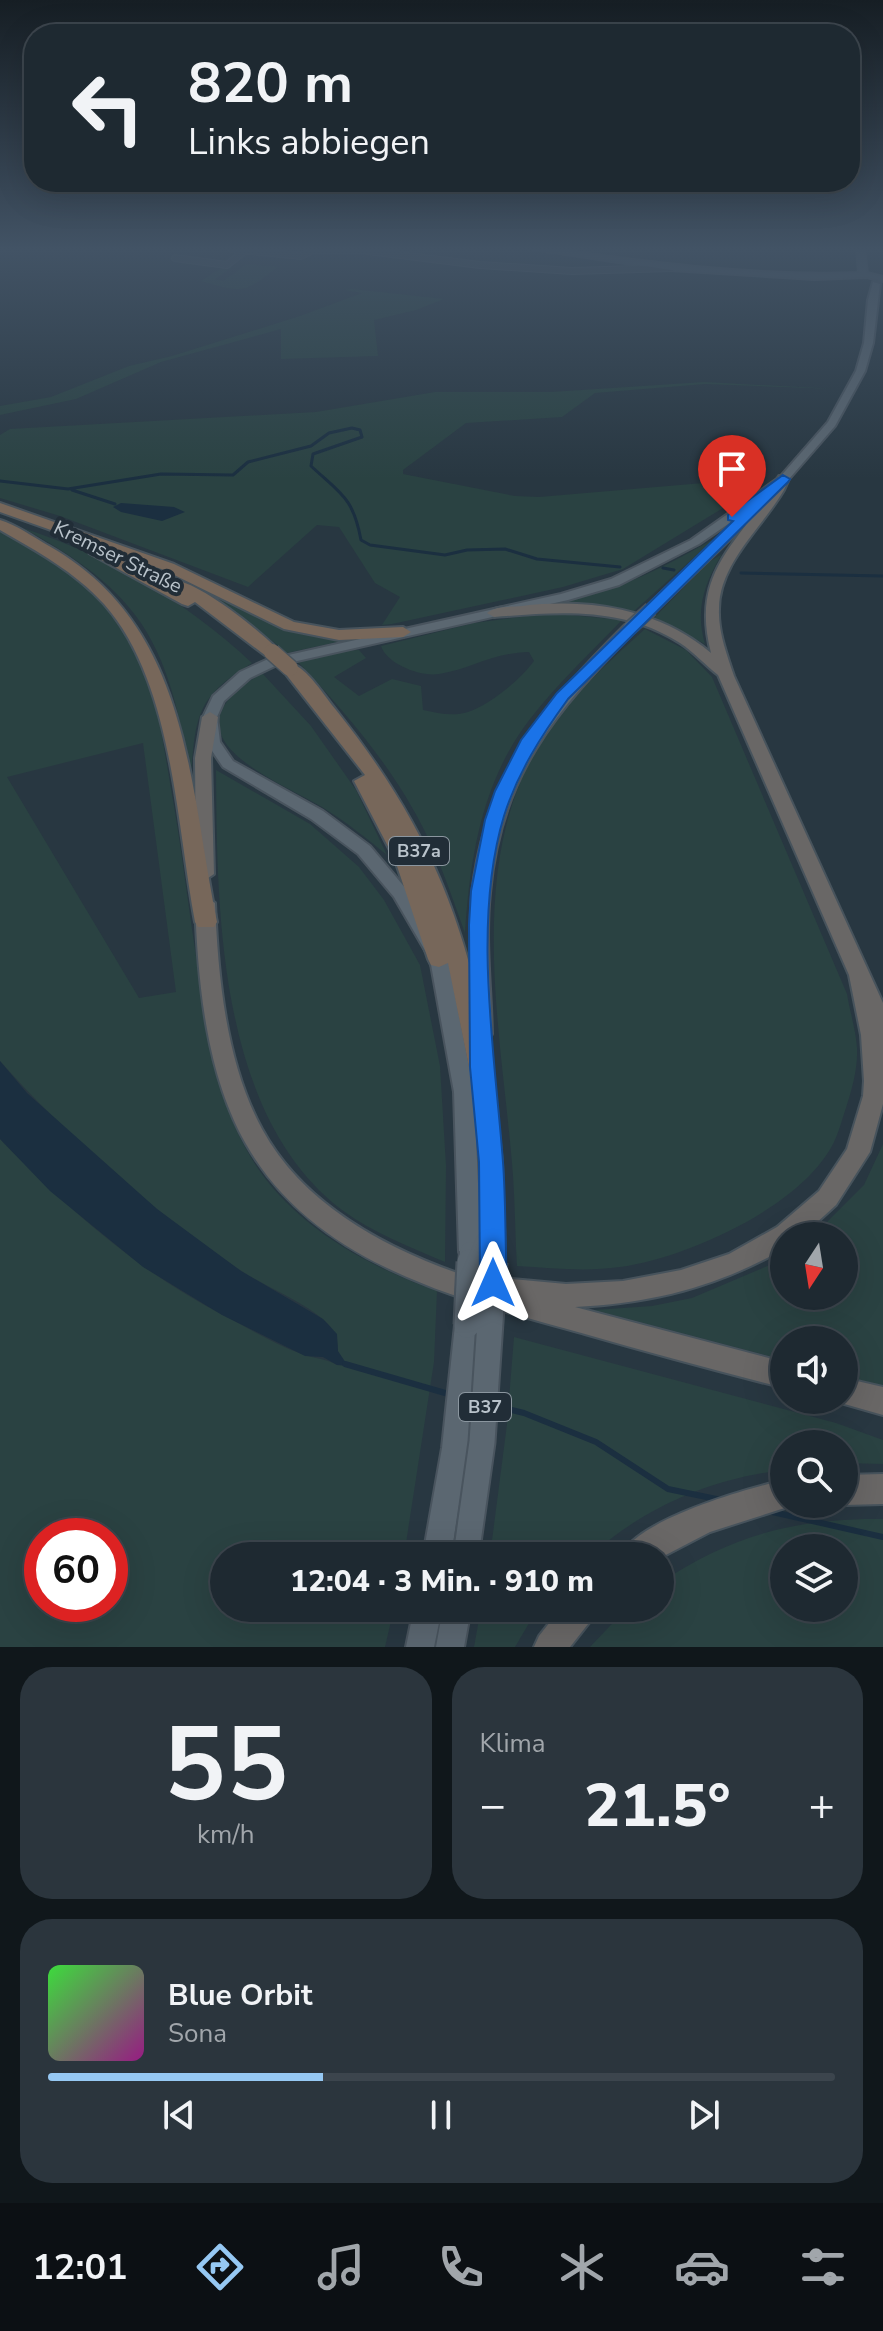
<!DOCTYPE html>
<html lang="de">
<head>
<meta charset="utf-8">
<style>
	body { margin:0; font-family:"Nunito Sans",sans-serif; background:#2b353d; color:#f1f3f6; height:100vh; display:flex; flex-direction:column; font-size:30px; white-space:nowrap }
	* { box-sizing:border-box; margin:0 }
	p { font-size:26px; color:#a1a6ab }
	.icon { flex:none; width:44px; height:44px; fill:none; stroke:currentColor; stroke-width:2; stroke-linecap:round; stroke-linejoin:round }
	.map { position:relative; height:1647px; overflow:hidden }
	.drawer { display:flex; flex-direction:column; gap:20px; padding:20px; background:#10171b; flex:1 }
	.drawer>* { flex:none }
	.guide { position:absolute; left:24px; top:24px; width:836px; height:168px; border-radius:32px; box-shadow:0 8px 32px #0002,0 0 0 2px #3c454d; background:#1e2931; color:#f1f3f6; overflow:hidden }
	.needle { width:52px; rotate:192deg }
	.buttons { position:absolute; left:770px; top:1222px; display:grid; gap:16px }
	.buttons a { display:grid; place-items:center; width:88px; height:88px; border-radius:50%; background:#1e2931; box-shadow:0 8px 32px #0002,0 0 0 2px #3c454d; font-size:40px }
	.speed { position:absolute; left:24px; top:1518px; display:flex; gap:16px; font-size:40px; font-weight:700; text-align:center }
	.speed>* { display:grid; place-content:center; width:104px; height:104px; border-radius:50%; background:#1e2931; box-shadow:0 8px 32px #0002,0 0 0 2px #3c454d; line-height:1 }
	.speed .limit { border:12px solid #d22; background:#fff; color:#111 }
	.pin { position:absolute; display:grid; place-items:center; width:68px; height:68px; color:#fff; margin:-82px -34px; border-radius:50% 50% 50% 0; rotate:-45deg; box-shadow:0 0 8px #0007 }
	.pin .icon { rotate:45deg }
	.me { position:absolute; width:88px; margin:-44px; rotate:0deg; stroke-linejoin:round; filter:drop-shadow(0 0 6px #0008) }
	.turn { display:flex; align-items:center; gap:28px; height:168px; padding:0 32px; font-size:36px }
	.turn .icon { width:104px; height:104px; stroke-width:2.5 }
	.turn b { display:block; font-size:56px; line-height:68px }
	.big { font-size:60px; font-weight:800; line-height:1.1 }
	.drawer .card { flex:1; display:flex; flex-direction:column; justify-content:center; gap:12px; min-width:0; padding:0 28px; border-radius:32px; background:#2b353d }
	.drawer .dial { align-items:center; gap:0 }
	.dial b { font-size:104px; line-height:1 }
	.song { display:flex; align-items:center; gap:24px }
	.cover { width:96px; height:96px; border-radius:12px; background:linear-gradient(135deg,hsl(120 70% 55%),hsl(310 70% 35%)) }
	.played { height:8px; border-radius:4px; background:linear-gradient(90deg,#96c8f3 35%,#3c454d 35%) }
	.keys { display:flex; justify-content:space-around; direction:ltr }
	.heat { display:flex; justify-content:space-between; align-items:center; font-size:44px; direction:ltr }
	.drawer .tiles { flex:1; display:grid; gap:20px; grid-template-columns:1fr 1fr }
	.card:last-child { grid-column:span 2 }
	.trip { position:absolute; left:210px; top:1542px; width:464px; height:80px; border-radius:40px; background:#1e2931; box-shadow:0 8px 32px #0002,0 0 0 2px #3c454d; font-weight:800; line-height:80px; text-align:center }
	.menu { display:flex; height:128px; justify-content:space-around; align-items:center; background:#0c1014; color:#a1a6ab }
	.menu .icon { width:56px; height:56px }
	.menu .selected { color:#96c8f3 }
	.menu b { font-size:36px; color:#f1f3f6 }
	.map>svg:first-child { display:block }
	.green { fill:#2a4242; fill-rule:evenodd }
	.water { fill:#1b2f40 }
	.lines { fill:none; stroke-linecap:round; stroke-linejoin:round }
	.stream-far1 { stroke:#1b2f40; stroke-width:3 }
	.stream { stroke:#1b2f40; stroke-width:6 }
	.minor-casing { stroke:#49545e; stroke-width:8 }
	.secondary-casing { stroke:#49545e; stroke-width:4 }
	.primary-casing { stroke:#49545e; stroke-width:4 }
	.trunk-casing { stroke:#47535c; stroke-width:4 }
	.motorway-casing { stroke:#47535c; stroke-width:4 }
	.minor { stroke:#3c4851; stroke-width:6 }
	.secondary { fill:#4b5864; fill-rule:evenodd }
	.primary { fill:#5b6771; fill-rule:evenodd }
	.trunk { fill:#696766; fill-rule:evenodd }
	.motorway { fill:#77675a; fill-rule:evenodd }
	.primary-bridge-far2-casing { stroke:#49545e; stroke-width:16; stroke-linecap:butt }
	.primary-bridge-far1-casing { stroke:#49545e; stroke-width:24; stroke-linecap:butt }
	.primary-bridge-casing { stroke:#49545e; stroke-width:29; stroke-linecap:butt }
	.motorway-bridge-casing { stroke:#47535c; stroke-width:19; stroke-linecap:butt }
	.primary-bridge-far2 { stroke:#5b6771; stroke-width:13 }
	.primary-bridge-far1 { stroke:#5b6771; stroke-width:20 }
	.primary-bridge { stroke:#5b6771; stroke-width:25 }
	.motorway-bridge { stroke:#77675a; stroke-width:16 }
	.route { fill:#1a73e8; stroke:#114b97; stroke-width:2 }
	.labels { text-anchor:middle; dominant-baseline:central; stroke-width:8; stroke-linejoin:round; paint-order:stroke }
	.shield { fill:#212d37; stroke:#8b969f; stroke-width:2 }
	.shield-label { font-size:18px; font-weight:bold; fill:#b9c3cb }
	.street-label { font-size:20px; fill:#b9c3cb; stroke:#212d37 }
</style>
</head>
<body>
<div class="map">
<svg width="883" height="1647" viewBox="0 0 883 1647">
	<rect width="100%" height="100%" fill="#283741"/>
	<!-- green -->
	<path class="green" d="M 247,264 L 278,267 C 243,294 243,293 201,281 L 224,266 L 233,267 L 215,279 L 223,281 Z
		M 352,289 L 444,299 L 416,310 L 374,320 L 378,356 L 281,359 L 281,329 L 161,362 L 76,399 L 0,415 L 0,406 L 51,397 L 129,366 L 172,356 L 300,316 L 362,293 L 345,290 Z
		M 704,382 L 837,389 L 705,384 L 595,393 L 562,417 L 466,423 L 403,470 L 403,474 L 515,496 L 539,497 L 762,478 L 728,505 L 623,569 L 563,587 L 392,624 L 382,625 L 400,597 L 375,583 L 339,527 L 317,525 L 248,587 L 60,516 L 0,498 L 0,435 L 10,429 L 316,412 L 435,392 L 551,392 Z
		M 23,528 C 108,556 186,601 252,663 C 197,697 196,714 191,776 C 167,643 145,595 23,528 Z
		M 0,531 C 47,556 92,583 122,628 C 154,673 161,729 170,783 C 182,848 189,915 200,981 C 211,1047 220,1113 259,1170 C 301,1230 370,1267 437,1291 L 434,1362 L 404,1556 L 224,1556 L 224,1608 L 394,1608 L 385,1647 L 0,1647 L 0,1139 C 66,1208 139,1272 225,1316 C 250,1329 276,1345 302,1354 C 314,1359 325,1358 337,1365 C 339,1347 339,1334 325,1321 C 301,1300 267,1288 240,1270 C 158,1215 66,1136 0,1061 ZM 143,743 L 176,992 L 139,998 L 7,777 ZM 42,1536 L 110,1536 L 110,1604 L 42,1604 Z
		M 717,537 L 634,611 L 559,602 C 618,592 666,566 717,537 Z
		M 722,554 C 704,584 695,610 705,644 L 654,618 L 709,562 Z
		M 176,575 C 234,602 284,638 351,639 L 287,653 L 250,623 Z
		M 550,613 L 622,620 C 591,652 558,683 530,719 C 482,781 470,857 465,933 C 455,906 446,878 434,851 C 403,779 351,718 297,661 L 338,651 L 359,650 L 366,658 L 334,677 L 359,696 L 392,679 L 421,686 L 423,710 C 438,713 453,717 468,712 C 490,705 521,679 534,661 L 529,652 C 491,653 472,669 439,674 C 420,677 387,664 381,646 L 474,623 Z
		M 645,629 L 686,650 L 712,677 L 847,994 C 850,1012 856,1031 857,1048 C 858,1068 852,1089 846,1108 C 842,1119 839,1132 834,1142 C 803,1206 687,1258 620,1267 C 586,1272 551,1268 517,1266 C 515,1232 515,1197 512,1163 C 501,1034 469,881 530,761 C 557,708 602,668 645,629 Z
		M 262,673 L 311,726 L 356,790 L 387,855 C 366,838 345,821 322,807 C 268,776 158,735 262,673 Z
		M 216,770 L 310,824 L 359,867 L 384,900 L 420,965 L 440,1066 L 446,1166 L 445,1262 C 410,1247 373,1233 342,1210 C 218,1116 217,912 216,770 Z
		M 883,1144 L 883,1386 L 844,1376 L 844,1340 L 784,1340 L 784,1360 L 594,1310 L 652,1306 L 692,1298 L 784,1259 L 784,1296 L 844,1296 L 844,1236 L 813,1236 L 864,1185 Z
		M 514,1337 L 836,1423 L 883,1440 L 883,1464 L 844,1463 L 844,1444 L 784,1444 L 784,1470 C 712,1478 643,1508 590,1556 L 490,1556 L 507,1424 Z
		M 883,1519 L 883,1647 L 590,1647 L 627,1608 L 660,1608 L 660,1583 C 732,1535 797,1518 883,1519 ZM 784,1548 L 844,1548 L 844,1608 L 784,1608 Z
		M 481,1608 L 538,1608 L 515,1647 L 474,1647 Z"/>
	<!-- water -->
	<path class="water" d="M 121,503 L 174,507 L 185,512 L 162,521 L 121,512 L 113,507 Z
		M 0,1061 L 27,1093 L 157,1209 L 241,1271 L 323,1319 L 337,1334 L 338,1351 L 348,1366 L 337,1365 L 323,1357 L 305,1356 L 222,1315 L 143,1267 L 50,1191 L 0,1139 Z"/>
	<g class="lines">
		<!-- stream-far1 -->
		<path class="stream-far1" d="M 0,481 L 68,489 L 161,474 L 233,475 L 248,462 L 311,446 L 329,433 L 352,428 L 360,430 L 362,437 L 313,454 L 311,466 C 341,494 353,497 361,540 L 370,545 L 445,555 L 467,550 L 505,549 L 537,559 L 620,567
			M 72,490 L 115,504
			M 663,568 L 674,570
			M 741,573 L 883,576"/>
		<!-- stream -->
		<path class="stream" d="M 345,1364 L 452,1395
			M 495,1406 L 524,1413 L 596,1442 L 668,1489 L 721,1500
			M 768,1511 L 883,1537"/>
		<defs>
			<path id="minor" d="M 232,249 L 301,256 L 313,250 L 360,250 L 480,265 L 572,271 L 671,268
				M 175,258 L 227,265 L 247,249"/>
			<path id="secondary" d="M 533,249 L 550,249 C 653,263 755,277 859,273 L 857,249 L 864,249 L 867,273 L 883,277 L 883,281 L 867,277 L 814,279 L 671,270 Z"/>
			<path id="primary" d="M 873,282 L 880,284 L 873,343 L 865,371 L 835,426 L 782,487 L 699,544 L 619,585 L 568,600 L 275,666 L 250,678 L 224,701 L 217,717 L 220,742 L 233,761 L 323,811 L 370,846 L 407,890 L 448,959 L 474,1092 L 481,1252 L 478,1259 L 470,1262 L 462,1259 L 459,1252 L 454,1092 L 430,959 L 394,897 L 358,854 L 311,819 L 223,767 L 206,742 L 203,717 L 213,696 L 240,672 L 266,660 L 561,594 L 611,579 L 691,540 L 780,477 L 828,422 L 856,371 L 864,343 L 868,300 Z
				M 744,514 L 754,516 L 655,612 L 647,612 L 647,606 Z
				M 630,624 L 635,625 L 635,631 C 555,711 500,776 490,893 C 485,940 491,987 492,1034 L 489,1039 L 482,1041 L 475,1039 L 472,1034 C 472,987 468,940 472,894 C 484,778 545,704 625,625 Z
				M 481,1049 L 488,1052 L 491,1057 L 502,1162 L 505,1257 L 502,1264 L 494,1267 L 486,1264 L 483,1257 L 480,1162 L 471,1057 L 474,1052 Z
				M 467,1314 L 475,1317 L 479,1325 L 468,1448 L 451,1556 L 423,1556 L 442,1448 L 455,1325 L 459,1317 Z
				M 414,1608 L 442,1608 L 434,1647 L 406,1647 Z
				M 443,1608 L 471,1608 L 464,1647 L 436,1647 Z"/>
			<path id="trunk" d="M 779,476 L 789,479 L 784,490 C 762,528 719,563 719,609 C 718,632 727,655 734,676 L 883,1003 L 883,1104 L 870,1152 L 836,1205 L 802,1236 L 784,1236 L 784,1249 C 716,1287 653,1303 575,1307 L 784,1362 L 784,1388 C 718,1371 651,1353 585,1334 C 461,1300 315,1265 246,1144 C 206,1074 198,982 195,903 L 205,896 L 215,903 C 218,977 226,1063 262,1129 C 309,1216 411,1261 501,1287 L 503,1283 L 512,1279 L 566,1284 L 623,1281 L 681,1270 L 729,1254 L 777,1227 L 819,1191 L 847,1149 L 863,1096 L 864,1081 L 861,1035 L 849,975 L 718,675 C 705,665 694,652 680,643 C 622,606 559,612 494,617 L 487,613 C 495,606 511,607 522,606 C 589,598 659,609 711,653 C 689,568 742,543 779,476 Z
				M 210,712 L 218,717 L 211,758 L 214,874 L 205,880 L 196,874 L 195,758 L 202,717 Z
				M 844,1378 L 883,1387 L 883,1415 L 834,1401 L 844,1400 Z
				M 883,1474 L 883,1504 L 844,1505 L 842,1504 L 844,1475 Z
				M 784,1480 L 784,1504 L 794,1505 L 710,1532 L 660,1558 L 621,1556 C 636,1520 746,1489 784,1480 Z
				M 561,1608 L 597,1608 L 592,1619 L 570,1647 L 534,1647 L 539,1636 Z"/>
			<path id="motorway" d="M 0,503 L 174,564 L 294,622 L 339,630 L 403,627 L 411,632 L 403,637 L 339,640 L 284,629 L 164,570 L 0,512 Z
				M 0,520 C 17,525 33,537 49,546 C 190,626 188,781 217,922 L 214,927 L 198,927 L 195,922 C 176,822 173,682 104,604 C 75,572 37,551 0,530 Z
				M 94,546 L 172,586 L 173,581 C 193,577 266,635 280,652 L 278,656 L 266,656 L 195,602 L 188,606 L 182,604 L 89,553 L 87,550 Z
				M 290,663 C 307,667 325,697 336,710 C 430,828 465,920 493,1067 L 490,1074 L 481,1077 L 472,1074 L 469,1067 L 448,963 L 439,967 L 431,965 L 428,959 L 395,860 L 354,781 L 365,775 L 281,668 Z"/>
		</defs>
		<!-- minor casing -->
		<use href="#minor" class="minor-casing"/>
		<!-- secondary casing -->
		<use href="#secondary" class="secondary-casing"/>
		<!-- primary casing -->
		<use href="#primary" class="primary-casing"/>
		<!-- trunk casing -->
		<use href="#trunk" class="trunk-casing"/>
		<!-- motorway casing -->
		<use href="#motorway" class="motorway-casing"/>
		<!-- minor -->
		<use href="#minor" class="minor"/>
		<!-- secondary -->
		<use href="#secondary" class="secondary"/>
		<!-- primary -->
		<use href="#primary" class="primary"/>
		<!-- trunk -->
		<use href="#trunk" class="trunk"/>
		<!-- motorway -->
		<use href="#motorway" class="motorway"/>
		<defs>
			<path id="primary-bridge-far2" d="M 630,628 L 651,609"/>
			<path id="primary-bridge-far1" d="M 469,1264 L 470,1252
				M 494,1264 L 494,1257"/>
			<path id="primary-bridge" d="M 467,1325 L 470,1262
				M 466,1556 L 482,1442 L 494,1262"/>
			<path id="motorway-bridge" d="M 272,652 L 290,668"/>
		</defs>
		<!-- primary-bridge-far2 casing -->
		<use href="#primary-bridge-far2" class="primary-bridge-far2-casing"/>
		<!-- primary-bridge-far1 casing -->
		<use href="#primary-bridge-far1" class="primary-bridge-far1-casing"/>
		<!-- primary-bridge casing -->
		<use href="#primary-bridge" class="primary-bridge-casing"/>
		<!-- motorway-bridge casing -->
		<use href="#motorway-bridge" class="motorway-bridge-casing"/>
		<!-- primary-bridge-far2 -->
		<use href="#primary-bridge-far2" class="primary-bridge-far2"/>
		<!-- primary-bridge-far1 -->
		<use href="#primary-bridge-far1" class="primary-bridge-far1"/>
		<!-- primary-bridge -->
		<use href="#primary-bridge" class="primary-bridge"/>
		<!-- motorway-bridge -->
		<use href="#motorway-bridge" class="motorway-bridge"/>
	</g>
	<!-- sky -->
	<linearGradient id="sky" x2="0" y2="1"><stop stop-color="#161e24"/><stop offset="0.52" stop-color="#425365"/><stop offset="1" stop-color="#425365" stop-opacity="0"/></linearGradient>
	<rect width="883" height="479" fill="url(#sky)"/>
	<!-- route -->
	<path class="route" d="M 783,475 L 790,479 L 788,482 L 568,699 C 541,736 518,772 504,816 C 472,921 495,1054 503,1162 C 506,1202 505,1243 507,1283 L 503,1292 L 493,1295 L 484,1292 L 480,1283 L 479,1162 L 470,1067 L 469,925 L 471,891 L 485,820 L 495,791 L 521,740 L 557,693 L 733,521 L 728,520 L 728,515 Z"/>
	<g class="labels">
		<!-- shield labels -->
		<g class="shield">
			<rect x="389" y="837" width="60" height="28" rx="6"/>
			<rect x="459" y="1393" width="52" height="28" rx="6"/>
		</g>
		<g class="shield-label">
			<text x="419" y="851">B37a</text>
			<text x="485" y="1407">B37</text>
		</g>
		<!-- street labels -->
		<g class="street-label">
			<text transform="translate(118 557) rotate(26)">Kremser Straße</text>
		</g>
	</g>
</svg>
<div class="buttons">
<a><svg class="needle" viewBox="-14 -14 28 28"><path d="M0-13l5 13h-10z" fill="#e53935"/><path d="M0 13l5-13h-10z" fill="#a1a6ab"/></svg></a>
<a><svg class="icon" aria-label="sound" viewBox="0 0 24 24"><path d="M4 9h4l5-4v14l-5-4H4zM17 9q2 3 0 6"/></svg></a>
<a><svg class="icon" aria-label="search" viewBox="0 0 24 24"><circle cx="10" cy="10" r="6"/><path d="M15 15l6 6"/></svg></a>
<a><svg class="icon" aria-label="layers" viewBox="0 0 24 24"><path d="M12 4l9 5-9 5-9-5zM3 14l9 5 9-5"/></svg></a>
</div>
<div class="speed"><div class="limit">60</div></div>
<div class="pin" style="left:732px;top:517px;background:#d93025"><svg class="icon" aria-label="arrive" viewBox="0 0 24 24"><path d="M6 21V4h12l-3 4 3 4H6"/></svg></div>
<svg class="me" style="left:493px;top:1283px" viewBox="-20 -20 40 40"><path d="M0-17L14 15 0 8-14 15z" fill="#1a73e8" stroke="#fff" stroke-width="4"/></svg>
<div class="trip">12:04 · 3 Min. · 910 m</div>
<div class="guide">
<div class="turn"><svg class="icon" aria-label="left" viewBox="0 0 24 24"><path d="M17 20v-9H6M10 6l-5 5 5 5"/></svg><div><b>820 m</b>Links abbiegen</div></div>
</div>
</div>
<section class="drawer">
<div class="tiles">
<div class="card dial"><b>55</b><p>km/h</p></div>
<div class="card"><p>Klima</p>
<div class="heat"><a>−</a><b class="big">21.5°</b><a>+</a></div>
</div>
<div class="card">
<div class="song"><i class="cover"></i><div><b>Blue Orbit</b><p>Sona</p></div></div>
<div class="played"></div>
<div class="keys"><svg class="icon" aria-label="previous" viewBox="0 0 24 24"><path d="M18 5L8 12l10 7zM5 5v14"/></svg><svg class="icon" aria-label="pause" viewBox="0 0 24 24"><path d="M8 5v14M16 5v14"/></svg><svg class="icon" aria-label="next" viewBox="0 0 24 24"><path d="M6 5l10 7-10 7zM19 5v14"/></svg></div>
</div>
</div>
</section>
<nav class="menu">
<b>12:01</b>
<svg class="icon selected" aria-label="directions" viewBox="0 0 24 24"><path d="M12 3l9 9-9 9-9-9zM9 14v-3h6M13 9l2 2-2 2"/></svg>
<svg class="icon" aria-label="music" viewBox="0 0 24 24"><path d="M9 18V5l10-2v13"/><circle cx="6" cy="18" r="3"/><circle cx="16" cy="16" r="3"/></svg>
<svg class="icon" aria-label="phone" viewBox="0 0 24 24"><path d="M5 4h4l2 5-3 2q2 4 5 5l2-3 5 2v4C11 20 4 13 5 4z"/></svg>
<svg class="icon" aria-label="climate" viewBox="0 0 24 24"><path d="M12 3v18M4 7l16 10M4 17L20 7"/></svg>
<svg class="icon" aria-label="car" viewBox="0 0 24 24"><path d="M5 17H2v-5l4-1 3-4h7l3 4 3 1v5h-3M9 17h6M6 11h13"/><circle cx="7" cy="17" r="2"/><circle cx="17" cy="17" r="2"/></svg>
<svg class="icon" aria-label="filters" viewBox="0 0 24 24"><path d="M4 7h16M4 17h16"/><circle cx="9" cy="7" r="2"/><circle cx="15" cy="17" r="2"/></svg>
</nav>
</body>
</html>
